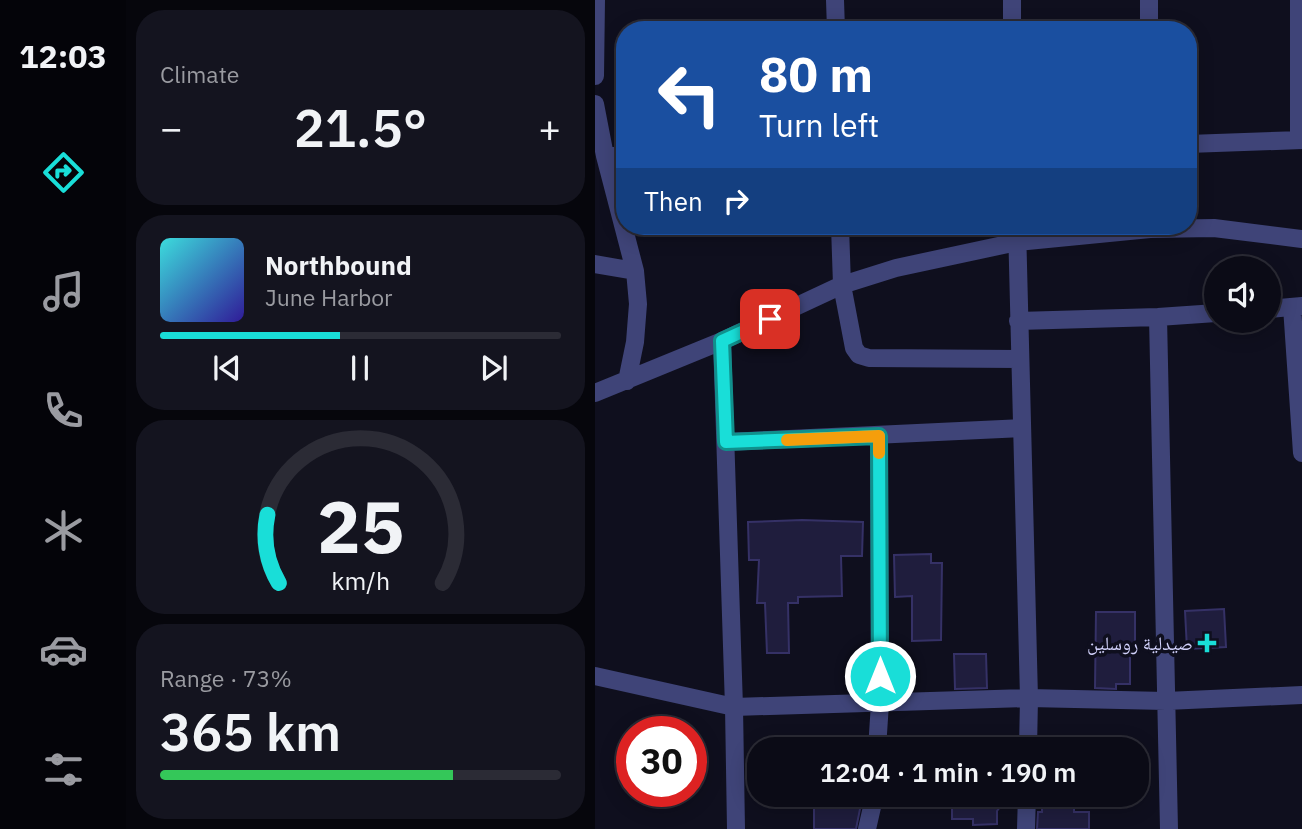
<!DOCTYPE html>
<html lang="en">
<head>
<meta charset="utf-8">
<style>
	body { margin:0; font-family:"IBM Plex Sans","Noto Naskh Arabic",sans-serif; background:#14141f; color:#f1f3f6; height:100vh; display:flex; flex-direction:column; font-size:26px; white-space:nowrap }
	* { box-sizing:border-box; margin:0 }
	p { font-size:23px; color:#9a9ba1 }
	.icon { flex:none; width:38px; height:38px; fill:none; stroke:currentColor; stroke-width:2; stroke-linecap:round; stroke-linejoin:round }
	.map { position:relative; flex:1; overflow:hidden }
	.drawer { display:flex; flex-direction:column; gap:10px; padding:10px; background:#06060c; width:469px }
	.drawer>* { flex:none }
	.banner { position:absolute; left:21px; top:21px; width:581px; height:214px; border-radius:28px; box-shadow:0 4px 18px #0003,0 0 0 2px #2b2b35; background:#1a4fa0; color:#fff; overflow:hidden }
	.buttons { position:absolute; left:609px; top:256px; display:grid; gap:14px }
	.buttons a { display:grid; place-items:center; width:77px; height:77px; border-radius:50%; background:#0b0b16; box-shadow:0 4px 18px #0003,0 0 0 2px #2b2b35; font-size:35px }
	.speed { position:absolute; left:21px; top:716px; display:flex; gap:14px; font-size:35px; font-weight:700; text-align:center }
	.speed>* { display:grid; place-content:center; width:91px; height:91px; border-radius:50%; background:#0b0b16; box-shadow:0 4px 18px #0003,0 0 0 2px #2b2b35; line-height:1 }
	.speed .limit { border:10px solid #d22; background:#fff; color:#111 }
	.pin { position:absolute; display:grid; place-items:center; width:60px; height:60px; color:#fff; margin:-30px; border-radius:14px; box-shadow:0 4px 10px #0006 }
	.me { position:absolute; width:77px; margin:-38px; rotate:0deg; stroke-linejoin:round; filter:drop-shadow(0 0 5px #0008) }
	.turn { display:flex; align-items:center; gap:24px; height:147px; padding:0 28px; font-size:32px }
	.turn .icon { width:91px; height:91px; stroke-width:2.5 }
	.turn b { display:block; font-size:49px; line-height:60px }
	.then { display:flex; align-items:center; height:66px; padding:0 28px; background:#0003; gap:14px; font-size:26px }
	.big { font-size:52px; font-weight:600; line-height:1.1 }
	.drawer .tile { flex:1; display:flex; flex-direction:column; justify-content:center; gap:10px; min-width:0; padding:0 24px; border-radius:28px; background:#14141f }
	.drawer .dial { align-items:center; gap:0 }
	.dial svg { height:182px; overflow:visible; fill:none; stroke:#2b2b35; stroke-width:7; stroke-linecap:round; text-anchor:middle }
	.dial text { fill:#f1f3f6; stroke:none }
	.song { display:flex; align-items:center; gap:21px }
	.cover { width:84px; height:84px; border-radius:10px; background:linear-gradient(135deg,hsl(180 70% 55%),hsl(250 70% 35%)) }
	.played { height:7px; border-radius:4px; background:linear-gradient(90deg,#19ded8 45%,#2b2b35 45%) }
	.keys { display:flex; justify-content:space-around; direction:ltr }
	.heat { display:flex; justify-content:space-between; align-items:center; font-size:38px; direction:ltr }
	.charge { height:10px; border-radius:5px; background:linear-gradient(90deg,#34c759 73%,#2b2b35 0) }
	.trip { position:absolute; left:152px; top:737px; width:402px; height:70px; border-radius:28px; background:#0b0b16; box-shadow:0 4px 18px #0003,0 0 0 2px #2b2b35; font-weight:600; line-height:70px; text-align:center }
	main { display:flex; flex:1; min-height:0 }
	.tab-bar { display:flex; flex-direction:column; width:126px; justify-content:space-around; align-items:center; background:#040409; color:#9a9ba1 }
	.tab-bar .icon { width:49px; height:49px }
	.tab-bar .active { color:#19ded8 }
	.tab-bar b { font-size:32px; color:#f1f3f6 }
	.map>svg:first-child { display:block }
	.building { fill:#1f1d3d; stroke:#353166; stroke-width:2 }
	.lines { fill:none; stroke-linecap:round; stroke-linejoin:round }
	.minor { stroke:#3f4478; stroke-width:18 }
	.route-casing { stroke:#10908c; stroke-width:18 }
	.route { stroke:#19ded8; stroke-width:12 }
	.slow { stroke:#f59e0b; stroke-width:12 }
	.poi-dot { fill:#19ded8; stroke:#0f0f1e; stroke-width:2.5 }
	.labels { text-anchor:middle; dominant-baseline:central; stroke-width:7; stroke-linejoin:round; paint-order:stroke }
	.poi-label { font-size:19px; fill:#d1d1fa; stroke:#0f0f1e; text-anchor:end }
</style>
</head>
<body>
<main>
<nav class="tab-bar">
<b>12:03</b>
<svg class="icon active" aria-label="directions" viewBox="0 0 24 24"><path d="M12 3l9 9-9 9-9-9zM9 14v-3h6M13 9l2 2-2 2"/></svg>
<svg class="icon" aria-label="music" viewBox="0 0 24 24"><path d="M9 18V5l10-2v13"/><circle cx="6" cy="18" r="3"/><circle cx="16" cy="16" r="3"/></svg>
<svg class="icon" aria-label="phone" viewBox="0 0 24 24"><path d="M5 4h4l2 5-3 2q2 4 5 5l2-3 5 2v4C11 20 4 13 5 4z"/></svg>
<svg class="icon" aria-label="climate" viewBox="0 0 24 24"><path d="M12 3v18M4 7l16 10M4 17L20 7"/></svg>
<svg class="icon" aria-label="car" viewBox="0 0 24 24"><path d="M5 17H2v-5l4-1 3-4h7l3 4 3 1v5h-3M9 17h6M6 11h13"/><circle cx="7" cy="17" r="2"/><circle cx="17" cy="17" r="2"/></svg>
<svg class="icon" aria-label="filters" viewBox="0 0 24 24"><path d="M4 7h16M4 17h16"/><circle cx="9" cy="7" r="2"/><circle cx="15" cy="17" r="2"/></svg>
</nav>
<section class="drawer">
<div class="tile"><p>Climate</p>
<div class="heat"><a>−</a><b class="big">21.5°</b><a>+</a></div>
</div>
<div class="tile">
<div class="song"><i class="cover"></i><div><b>Northbound</b><p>June Harbor</p></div></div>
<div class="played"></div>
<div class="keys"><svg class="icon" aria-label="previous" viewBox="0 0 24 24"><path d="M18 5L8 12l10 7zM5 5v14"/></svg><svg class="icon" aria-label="pause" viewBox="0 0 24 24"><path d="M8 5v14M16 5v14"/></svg><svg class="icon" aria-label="next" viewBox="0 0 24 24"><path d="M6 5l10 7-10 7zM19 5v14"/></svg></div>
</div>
<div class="tile dial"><svg viewBox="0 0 100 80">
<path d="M14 69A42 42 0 1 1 86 69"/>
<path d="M14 69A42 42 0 0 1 9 39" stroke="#19ded8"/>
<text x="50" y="56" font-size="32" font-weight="700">25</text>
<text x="50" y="72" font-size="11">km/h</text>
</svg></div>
<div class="tile"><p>Range · 73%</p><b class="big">365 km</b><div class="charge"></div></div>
</section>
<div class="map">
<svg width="707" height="829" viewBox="0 0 707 829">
	<rect width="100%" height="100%" fill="#0f0f1e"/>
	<!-- building -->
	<path class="building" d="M 207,520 L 268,522 L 267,556 L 246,556 L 247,596 L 203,597 L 203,603 L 193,603 L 194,653 L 172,653 L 170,603 L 162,603 L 164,560 L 154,560 L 153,522 Z
		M 336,554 L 336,563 L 347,563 L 346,640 L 317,641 L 317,596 L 300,597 L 299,555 Z
		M 629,609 L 631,647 L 592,649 L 590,611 Z
		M 501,612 L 540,612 L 540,648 L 535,648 L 535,684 L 521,684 L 521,689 L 500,688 Z
		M 359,654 L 391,654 L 392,688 L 360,689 Z
		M 316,672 L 317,687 L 301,689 L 300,673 Z
		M 231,794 L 268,794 L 261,829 L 219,829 L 219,797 L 231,797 Z
		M 357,794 L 401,796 L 405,807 L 402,811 L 402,824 L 378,825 L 378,819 L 357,819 Z
		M 447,794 L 479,794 L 479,812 L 494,812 L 494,829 L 442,829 L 443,812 L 447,812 Z"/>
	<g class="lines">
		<!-- minor -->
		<path class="minor" d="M 240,0 L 241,30
			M 417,0 L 417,30
			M 554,0 L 554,30
			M 704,0 L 704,140
			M 0,76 L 1,0
			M 0,104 L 10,156 L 40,271 L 43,304 L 40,342 L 32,381
			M 593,144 L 707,140
			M 10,156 L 30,156
			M 245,226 L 247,285 L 259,348 L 264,355 L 274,358 L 424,359
			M 422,226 L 434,698 L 433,749
			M 0,264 L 40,271
			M 697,307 L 707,453
			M 674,309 L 707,306
			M 563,317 L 574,829
			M 423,321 L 563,317 L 621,313
			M 127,341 L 139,707 L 141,829
			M 0,393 L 127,341 L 247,285 L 301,268 L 422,242 L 555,229 L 619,228 L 707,239
			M 131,442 L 427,428
			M 0,676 L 139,707 L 434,698 L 571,701 L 707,695
			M 282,749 L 285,703 L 284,436
			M 272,829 L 280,794
			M 431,829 L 432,794"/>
	</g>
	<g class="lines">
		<defs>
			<path id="route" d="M 175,319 L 127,341 L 131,442 L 284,436 L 285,676"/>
		</defs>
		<!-- route casing -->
		<use href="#route" class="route-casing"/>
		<!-- route -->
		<use href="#route" class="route"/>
		<!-- slow -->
		<path class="slow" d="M 192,440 L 284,436 L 284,453"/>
	</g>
	<!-- markers -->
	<path class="poi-dot" d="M608.5 632.5h7v7h7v7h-7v7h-7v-7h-7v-7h7z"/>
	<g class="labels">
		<!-- poi labels -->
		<g class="poi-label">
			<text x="598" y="643">صيدلية روسلين</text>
		</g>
	</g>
</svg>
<div class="buttons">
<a><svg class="icon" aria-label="sound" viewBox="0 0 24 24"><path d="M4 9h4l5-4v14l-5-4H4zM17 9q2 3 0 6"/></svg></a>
</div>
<div class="speed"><div class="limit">30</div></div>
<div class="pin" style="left:175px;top:319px;background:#d93025"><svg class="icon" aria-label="arrive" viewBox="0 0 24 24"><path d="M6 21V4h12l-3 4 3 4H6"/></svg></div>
<svg class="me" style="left:285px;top:676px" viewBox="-20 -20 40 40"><circle r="17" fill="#19ded8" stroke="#fff" stroke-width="3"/><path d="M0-11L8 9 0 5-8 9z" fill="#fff"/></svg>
<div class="trip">12:04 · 1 min · 190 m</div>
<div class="banner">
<div class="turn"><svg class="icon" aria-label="left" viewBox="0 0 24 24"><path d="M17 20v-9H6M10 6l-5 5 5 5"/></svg><div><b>80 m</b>Turn left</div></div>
<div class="then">Then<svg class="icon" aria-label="right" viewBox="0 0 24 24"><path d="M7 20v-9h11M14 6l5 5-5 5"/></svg></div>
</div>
</div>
</main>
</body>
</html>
